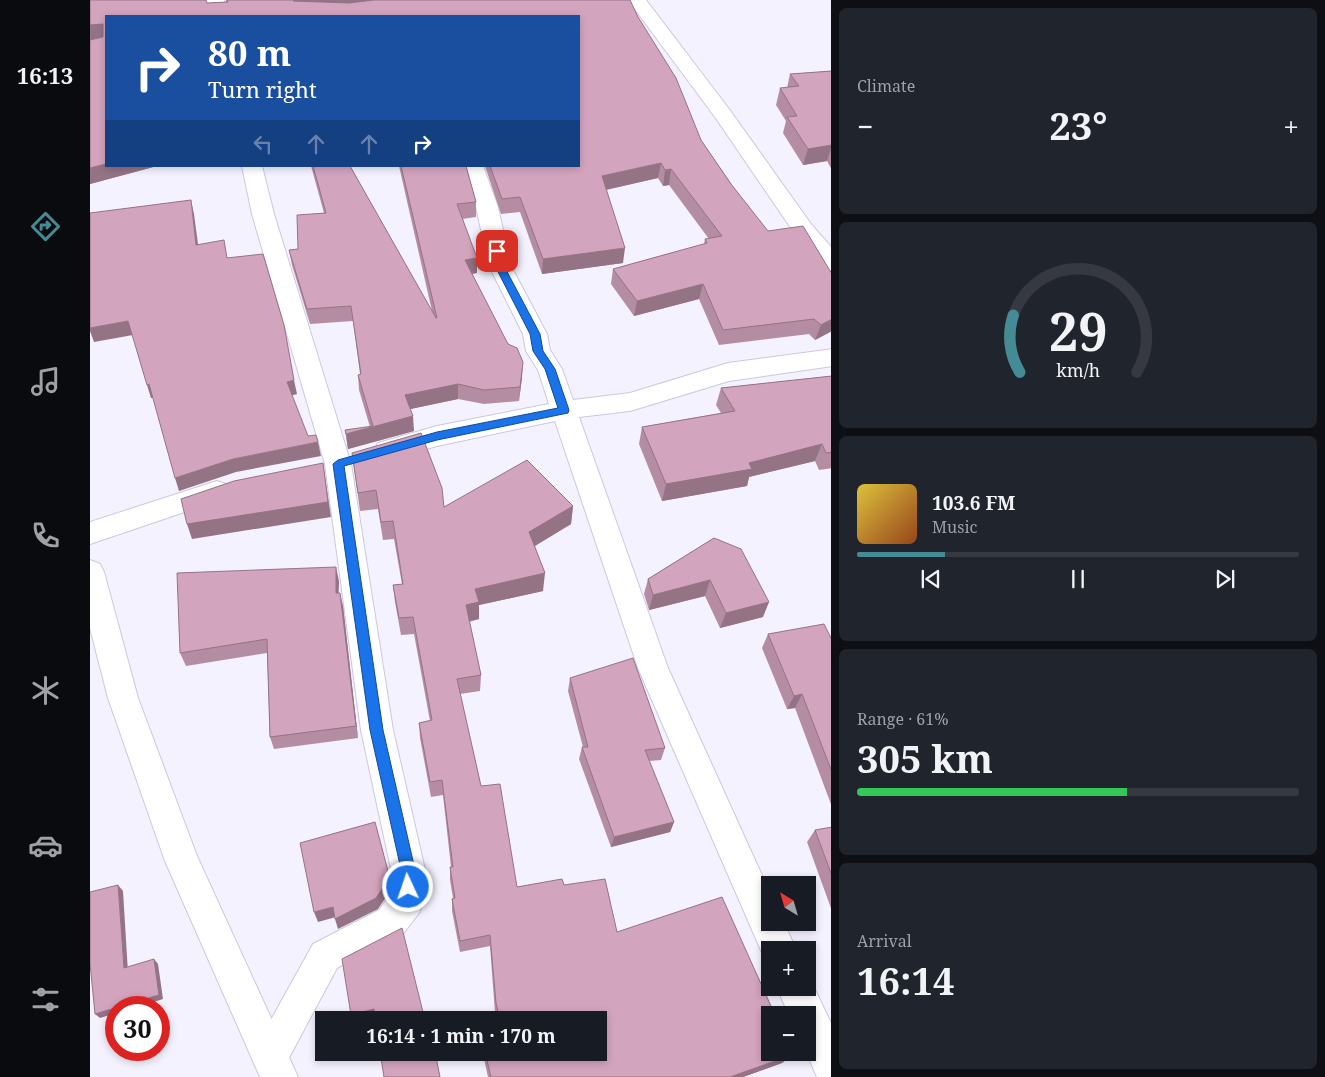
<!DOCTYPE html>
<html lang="en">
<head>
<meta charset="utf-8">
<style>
	body { margin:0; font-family:"Noto Serif",serif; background:#20242c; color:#f1f3f6; height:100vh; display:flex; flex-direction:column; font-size:19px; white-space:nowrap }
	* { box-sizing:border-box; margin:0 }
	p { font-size:16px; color:#9ea1a6 }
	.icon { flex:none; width:28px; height:28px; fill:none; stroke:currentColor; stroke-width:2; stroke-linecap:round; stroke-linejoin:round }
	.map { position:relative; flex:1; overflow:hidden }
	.panel { display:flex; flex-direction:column; gap:8px; padding:8px; background:#0d0f14; width:494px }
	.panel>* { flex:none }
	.hud { position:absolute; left:15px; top:15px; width:475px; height:152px; border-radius:0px; box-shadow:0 2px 8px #0003; background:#1a4fa0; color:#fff; overflow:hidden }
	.needle { width:32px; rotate:323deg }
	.controls { position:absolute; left:671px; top:876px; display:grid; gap:10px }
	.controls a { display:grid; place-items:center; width:55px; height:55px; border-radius:0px; background:#171b24; box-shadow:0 2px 8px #0003; font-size:25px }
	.speed { position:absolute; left:15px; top:996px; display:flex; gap:10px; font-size:25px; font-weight:700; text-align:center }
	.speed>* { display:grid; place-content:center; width:65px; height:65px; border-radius:50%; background:#171b24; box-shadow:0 2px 8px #0003; line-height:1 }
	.speed .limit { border:8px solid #d22; background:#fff; color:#111 }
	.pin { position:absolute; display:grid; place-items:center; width:42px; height:42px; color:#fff; margin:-21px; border-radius:10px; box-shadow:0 2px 8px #0006 }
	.me { position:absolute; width:55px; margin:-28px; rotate:357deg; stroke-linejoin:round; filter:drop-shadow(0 0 4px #0008) }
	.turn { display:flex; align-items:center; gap:18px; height:105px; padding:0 20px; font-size:22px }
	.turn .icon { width:65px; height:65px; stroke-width:2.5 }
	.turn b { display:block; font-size:35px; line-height:42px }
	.lanes { display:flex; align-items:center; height:48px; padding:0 20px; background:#0003; justify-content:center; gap:25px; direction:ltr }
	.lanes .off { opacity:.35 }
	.big { font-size:38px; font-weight:700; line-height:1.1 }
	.panel .widget { flex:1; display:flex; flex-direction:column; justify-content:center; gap:8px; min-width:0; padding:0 18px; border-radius:8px; background:#20242c }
	.panel .dial { align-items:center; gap:0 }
	.dial svg { height:130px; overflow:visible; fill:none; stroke:#363941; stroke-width:7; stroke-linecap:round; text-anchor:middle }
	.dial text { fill:#f1f3f6; stroke:none }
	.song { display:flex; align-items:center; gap:15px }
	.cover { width:60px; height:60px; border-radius:8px; background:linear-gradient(135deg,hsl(50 70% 55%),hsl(20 70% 35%)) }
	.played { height:5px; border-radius:2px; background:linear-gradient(90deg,#458b95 20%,#363941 20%) }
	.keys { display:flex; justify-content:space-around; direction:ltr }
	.heat { display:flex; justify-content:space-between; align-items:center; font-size:28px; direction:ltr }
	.charge { height:8px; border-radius:4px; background:linear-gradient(90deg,#34c759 61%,#363941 0) }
	.trip { position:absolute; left:225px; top:1011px; width:292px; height:50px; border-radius:0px; background:#171b24; box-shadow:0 2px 8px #0003; font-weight:700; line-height:50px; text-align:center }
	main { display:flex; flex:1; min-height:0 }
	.dock { display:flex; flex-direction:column; width:90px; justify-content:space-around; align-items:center; background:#090b0e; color:#9ea1a6 }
	.dock .icon { width:35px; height:35px }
	.dock .active { color:#458b95 }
	.dock b { font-size:22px; color:#f1f3f6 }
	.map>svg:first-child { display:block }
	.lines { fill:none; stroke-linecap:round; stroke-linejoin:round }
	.street-casing { stroke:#cbc7e3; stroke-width:2 }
	.secondary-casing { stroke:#cbc7e3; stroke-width:2 }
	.street { fill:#fff; fill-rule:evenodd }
	.secondary { fill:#fff; fill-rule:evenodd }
	.wall { fill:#b58da3 }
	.shaded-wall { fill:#947385 }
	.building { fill:#d3a4be; stroke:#947385 }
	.route { fill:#1a73e8; stroke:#114b97 }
</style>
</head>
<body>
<main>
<nav class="dock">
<b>16:13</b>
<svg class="icon active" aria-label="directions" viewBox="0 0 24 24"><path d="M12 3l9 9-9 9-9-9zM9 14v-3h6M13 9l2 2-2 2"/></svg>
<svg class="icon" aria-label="music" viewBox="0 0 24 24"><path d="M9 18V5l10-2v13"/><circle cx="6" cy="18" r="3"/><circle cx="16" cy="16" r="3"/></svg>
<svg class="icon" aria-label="phone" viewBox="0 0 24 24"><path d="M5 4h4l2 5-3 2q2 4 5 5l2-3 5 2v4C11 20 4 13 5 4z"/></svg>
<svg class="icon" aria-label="climate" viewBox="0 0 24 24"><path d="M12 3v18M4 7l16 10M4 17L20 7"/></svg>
<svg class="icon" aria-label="car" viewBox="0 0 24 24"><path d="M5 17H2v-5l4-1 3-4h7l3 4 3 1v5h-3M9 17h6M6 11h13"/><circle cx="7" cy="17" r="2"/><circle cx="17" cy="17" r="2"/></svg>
<svg class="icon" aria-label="filters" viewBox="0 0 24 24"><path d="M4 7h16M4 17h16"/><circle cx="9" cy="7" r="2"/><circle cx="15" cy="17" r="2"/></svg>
</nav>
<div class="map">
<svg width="742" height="1077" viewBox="0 0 742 1077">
	<rect width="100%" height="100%" fill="#f4f2fe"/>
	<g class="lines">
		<defs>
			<path id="street" d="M 116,0 L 134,0 L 139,16 L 121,16 Z
				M 538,0 L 556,0 L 639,109 L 721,224 L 742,248 L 742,271 L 734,269 L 705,234 L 625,117 Z
				M 152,166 L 172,166 L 184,214 L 261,464 L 303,730 L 336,874 L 334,901 L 329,913 L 313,934 L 247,968 L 193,1069 L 180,1075 L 167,1069 L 161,1056 L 223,944 L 289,910 L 300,895 L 302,874 L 271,730 L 235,464 L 162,214 Z
				M 373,166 L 393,166 L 408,207 L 421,266 L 457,334 L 460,350 L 472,369 L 483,400 L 540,393 L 638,363 L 742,349 L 742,366 L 639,381 L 540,411 L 489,417 L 578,668 L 680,893 L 680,922 L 694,922 L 706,950 L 680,950 L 680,964 L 676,962 L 548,668 L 465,421 L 347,446 L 297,460 L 288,457 L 284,450 L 288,443 L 347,426 L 459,404 L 448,370 L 436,351 L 433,334 L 399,266 L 386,207 Z
				M 127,481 L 136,484 L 140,491 L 136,498 L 0,544 L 0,522 Z
				M 718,975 L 742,1025 L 742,1077 L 727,1077 L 716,1052 L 718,1015 L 699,1015 L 687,988 L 718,988 Z"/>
			<path id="secondary" d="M 0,560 L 10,564 L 14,572 L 48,698 L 107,856 L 208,1077 L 170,1077 L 75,861 L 18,698 L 0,628 Z"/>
		</defs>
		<!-- street casing -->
		<use href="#street" class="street-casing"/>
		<!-- secondary casing -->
		<use href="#secondary" class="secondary-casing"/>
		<!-- street -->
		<use href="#street" class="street"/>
		<!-- secondary -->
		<use href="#secondary" class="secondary"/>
	</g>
	<!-- wall -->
	<path class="wall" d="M 0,0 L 117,3 L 136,2 L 136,0 L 540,0 L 548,17 L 611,140 L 742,331 L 725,340 L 719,334 L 629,345 L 609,299 L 544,316 L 521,284 L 523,269 L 614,244 L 615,239 L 619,239 L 579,185 L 573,186 L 568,178 L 516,190 L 533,263 L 452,274 L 430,212 L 411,214 L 395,166 L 489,166 L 489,16 L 16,16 L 16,166 L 67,166 L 0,184 Z
		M 742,71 L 742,170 L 737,161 L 713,165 L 693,133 L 696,121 L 686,105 L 690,88 L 697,88 L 700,74 Z
		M 221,166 L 260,166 L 342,311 L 309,166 L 376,166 L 386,202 L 386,217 L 372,219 L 387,273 L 382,274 L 432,377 L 429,401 L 394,404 L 368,399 L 320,409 L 324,431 L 258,449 L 255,430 L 280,427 L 269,390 L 268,375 L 270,374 L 263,321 L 220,324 L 202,265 L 199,250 L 208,249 L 234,213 Z
		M 742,376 L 742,468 L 729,470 L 725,461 L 659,477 L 657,486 L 572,501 L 549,444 L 552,427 L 631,413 L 626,405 L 631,388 Z
		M 262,453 L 354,507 L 483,506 L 481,524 L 445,546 L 453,591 L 389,605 L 389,619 L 379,622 L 391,675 L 390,691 L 370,694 L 391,786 L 427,887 L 474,885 L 527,932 L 702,1055 L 692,1063 L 653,1077 L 398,1077 L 394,1059 L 394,1052 L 509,1052 L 509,1020 L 407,1020 L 405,1013 L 400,946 L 370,952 L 362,911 L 362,899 L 363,898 L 360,880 L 360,867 L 361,867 L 353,795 L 341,797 L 330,738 L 329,723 L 340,721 L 324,634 L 311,635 L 305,602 L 303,585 L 312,584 L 304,539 L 293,540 L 288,509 L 270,511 Z
		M 624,538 L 673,617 L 630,628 L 615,596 L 559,610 L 554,594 L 558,579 Z
		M 249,581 L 248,593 L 253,606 L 268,738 L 184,749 L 180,737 L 177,653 L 96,666 L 90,653 Z
		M 678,634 L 742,640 L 742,807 L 705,708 L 697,709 L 672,648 Z
		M 480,678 L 575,748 L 571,760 L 559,761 L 584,822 L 580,832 L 521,847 L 489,759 L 492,747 L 493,747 L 478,691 Z
		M 742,827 L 742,911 L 717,842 L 725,830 Z"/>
	<!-- shaded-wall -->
	<path class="shaded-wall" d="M 204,0 L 293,0 L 210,10 L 203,1 Z
		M 13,24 L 16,39 L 0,41 L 0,25 Z
		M 742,145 L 737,161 L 713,165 L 718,149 Z
		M 571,163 L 568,178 L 510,191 L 512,176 Z
		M 16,164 L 16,166 L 67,166 L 0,184 L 0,168 Z
		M 581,169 L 579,185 L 573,186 L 575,170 Z
		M 101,200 L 104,214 L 110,259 L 106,245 Z
		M 535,248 L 533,263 L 452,274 L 453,259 Z
		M 387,258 L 387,273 L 375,275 L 375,260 Z
		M 613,284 L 609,299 L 544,316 L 547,301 Z
		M 742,319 L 742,331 L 725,340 L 731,325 Z
		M 38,321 L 43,335 L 4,342 L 0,331 L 0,328 Z
		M 433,362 L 432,377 L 429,401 L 430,387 Z
		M 204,380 L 207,394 L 200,396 L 197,382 Z
		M 59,384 L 64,398 L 61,398 L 57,385 Z
		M 368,384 L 368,399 L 316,410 L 315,395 Z
		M 323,416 L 324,431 L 258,449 L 256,434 Z
		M 228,442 L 231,456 L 146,472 L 89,491 L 85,478 L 143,459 Z
		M 732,444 L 725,461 L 659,477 L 657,486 L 572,501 L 576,484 Z
		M 233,463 L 241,517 L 102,539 L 97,524 Z
		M 483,506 L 481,524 L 438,550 L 439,532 Z
		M 246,567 L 249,581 L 248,607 L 246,593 Z
		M 455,573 L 453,591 L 389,605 L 389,619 L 375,622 L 376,605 L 385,589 Z
		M 620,580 L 615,596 L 559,610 L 563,595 Z
		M 250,593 L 253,606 L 268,738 L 266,726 Z
		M 679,602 L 673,617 L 630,628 L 636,613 Z
		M 712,694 L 705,708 L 697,709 L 704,696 Z
		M 584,822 L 580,832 L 521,847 L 524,837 Z
		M 298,871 L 299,882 L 298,894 L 288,909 L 248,929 L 245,919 Z
		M 28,885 L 33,891 L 38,973 L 34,968 Z
		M 243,907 L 246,917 L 228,922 L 224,912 Z
		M 64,959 L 68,964 L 73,999 L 45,1008 L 26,1008 L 26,1013 L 10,1018 L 5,1014 Z
		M 284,1009 L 286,1016 L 269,1020 L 262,1020 L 261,1015 Z
		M 702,1055 L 692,1063 L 653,1077 L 640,1077 Z"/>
	<!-- building -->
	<path class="building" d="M 0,0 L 116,0 L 117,3 L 138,2 L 137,0 L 204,0 L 203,1 L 259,3 L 284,0 L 540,0 L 548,17 L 586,78 L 611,140 L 641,184 L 678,231 L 713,226 L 742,274 L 742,319 L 731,325 L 724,319 L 633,330 L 613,284 L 547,301 L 523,269 L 617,243 L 615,239 L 632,236 L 581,169 L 575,170 L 571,163 L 512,176 L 535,248 L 453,259 L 430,197 L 412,199 L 400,166 L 489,166 L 489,16 L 16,16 L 16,164 L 0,168 L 0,40 L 13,37 L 13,24 L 0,25 Z
		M 742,71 L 742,145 L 718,149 L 697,117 L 707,116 L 690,88 L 709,86 L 700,74 Z
		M 223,166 L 260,166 L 346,318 L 347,318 L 311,166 L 376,166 L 386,202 L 367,204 L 387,258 L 375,260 L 418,344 L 427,348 L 433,362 L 430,387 L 394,390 L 368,384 L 315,395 L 323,416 L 256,434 L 255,430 L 283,426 L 268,375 L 271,374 L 261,306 L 217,309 L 199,250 L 208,249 L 207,215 L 236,213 Z
		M 101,200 L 106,245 L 134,240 L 137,258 L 173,254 L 194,325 L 204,380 L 197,382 L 218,436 L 226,435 L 228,442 L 143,459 L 85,478 L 59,384 L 57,385 L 38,321 L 0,328 L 0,213 Z
		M 742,376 L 742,452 L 736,453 L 732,444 L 659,463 L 662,469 L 576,484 L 552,427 L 645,411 L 631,388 Z
		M 331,433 L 352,488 L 354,507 L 437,460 L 483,506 L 439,532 L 455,573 L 385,589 L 389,602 L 376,605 L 391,675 L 367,679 L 391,786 L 410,784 L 427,887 L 472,879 L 474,885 L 515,879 L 527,932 L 632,897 L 685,1015 L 680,1015 L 680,1052 L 701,1052 L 702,1055 L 640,1077 L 401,1077 L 395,1052 L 509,1052 L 509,1020 L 410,1020 L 406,1003 L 400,935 L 370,941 L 362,899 L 365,898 L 360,867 L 363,867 L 352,780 L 340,782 L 329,723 L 342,720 L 323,617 L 309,618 L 303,585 L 313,584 L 303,521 L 291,522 L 286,490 L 268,493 L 262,453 Z
		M 233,463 L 238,502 L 97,524 L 91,499 L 144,481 Z
		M 624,538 L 651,549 L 679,602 L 636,613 L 620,580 L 563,595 L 558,579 Z
		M 246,567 L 246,593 L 250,593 L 266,726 L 180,737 L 177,639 L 90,653 L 87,573 Z
		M 734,624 L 742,640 L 742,772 L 712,694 L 704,696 L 678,634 Z
		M 543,658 L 575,748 L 555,750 L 584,822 L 524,837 L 492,747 L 498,747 L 480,678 Z
		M 285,822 L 298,871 L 296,883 L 286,898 L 245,919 L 243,907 L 224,912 L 210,843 Z
		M 742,827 L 742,876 L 725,830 Z
		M 28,885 L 34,968 L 64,959 L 69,995 L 5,1014 L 0,963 L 0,892 Z
		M 312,928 L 335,1020 L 285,1020 L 284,1009 L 261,1015 L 252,959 Z
		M 290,1052 L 345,1052 L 350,1077 L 294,1077 Z"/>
	<!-- route -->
	<path class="route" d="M 407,248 L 411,251 L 414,266 L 450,334 L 453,351 L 465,369 L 479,410 L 478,413 L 347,440 L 254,466 L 293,730 L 326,874 L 323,892 L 318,894 L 313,892 L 311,887 L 312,874 L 280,730 L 243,464 L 248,460 L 347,432 L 468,408 L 455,369 L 443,351 L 440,334 L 405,266 L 402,251 Z"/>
</svg>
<div class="controls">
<a><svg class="needle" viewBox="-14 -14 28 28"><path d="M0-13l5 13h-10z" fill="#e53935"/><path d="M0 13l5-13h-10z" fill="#9ea1a6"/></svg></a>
<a>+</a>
<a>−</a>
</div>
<div class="speed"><div class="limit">30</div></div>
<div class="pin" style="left:407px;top:251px;background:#d93025"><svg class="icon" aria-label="arrive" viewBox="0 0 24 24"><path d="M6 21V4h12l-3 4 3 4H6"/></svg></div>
<svg class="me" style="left:318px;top:887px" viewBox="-20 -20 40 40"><circle r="17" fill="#1a73e8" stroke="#fff" stroke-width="3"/><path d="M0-11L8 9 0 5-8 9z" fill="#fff"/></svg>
<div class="trip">16:14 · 1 min · 170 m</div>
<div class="hud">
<div class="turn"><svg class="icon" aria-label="right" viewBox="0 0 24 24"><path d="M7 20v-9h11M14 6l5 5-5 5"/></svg><div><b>80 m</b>Turn right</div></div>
<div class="lanes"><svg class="icon off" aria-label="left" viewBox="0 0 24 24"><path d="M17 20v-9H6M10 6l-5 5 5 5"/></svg><svg class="icon off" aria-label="ahead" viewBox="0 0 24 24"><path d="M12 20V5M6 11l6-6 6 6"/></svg><svg class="icon off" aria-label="ahead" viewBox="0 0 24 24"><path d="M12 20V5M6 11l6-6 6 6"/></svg><svg class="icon" aria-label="right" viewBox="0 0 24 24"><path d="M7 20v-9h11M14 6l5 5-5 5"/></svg></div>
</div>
</div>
<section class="panel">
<div class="widget"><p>Climate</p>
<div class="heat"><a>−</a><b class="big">23°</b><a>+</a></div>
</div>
<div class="widget dial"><svg viewBox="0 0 100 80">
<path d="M14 69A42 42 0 1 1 86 69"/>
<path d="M14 69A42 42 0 0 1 10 34" stroke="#458b95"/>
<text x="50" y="56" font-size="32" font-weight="700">29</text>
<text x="50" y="72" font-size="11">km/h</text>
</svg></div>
<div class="widget">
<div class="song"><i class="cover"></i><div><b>103.6 FM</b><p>Music</p></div></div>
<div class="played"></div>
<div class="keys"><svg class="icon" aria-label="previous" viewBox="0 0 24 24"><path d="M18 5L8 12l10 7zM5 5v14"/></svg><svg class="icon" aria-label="pause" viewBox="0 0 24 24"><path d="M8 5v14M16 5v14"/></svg><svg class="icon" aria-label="next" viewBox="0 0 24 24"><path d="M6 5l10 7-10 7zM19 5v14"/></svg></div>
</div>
<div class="widget"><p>Range · 61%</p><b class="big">305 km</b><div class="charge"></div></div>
<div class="widget"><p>Arrival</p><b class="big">16:14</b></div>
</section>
</main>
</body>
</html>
